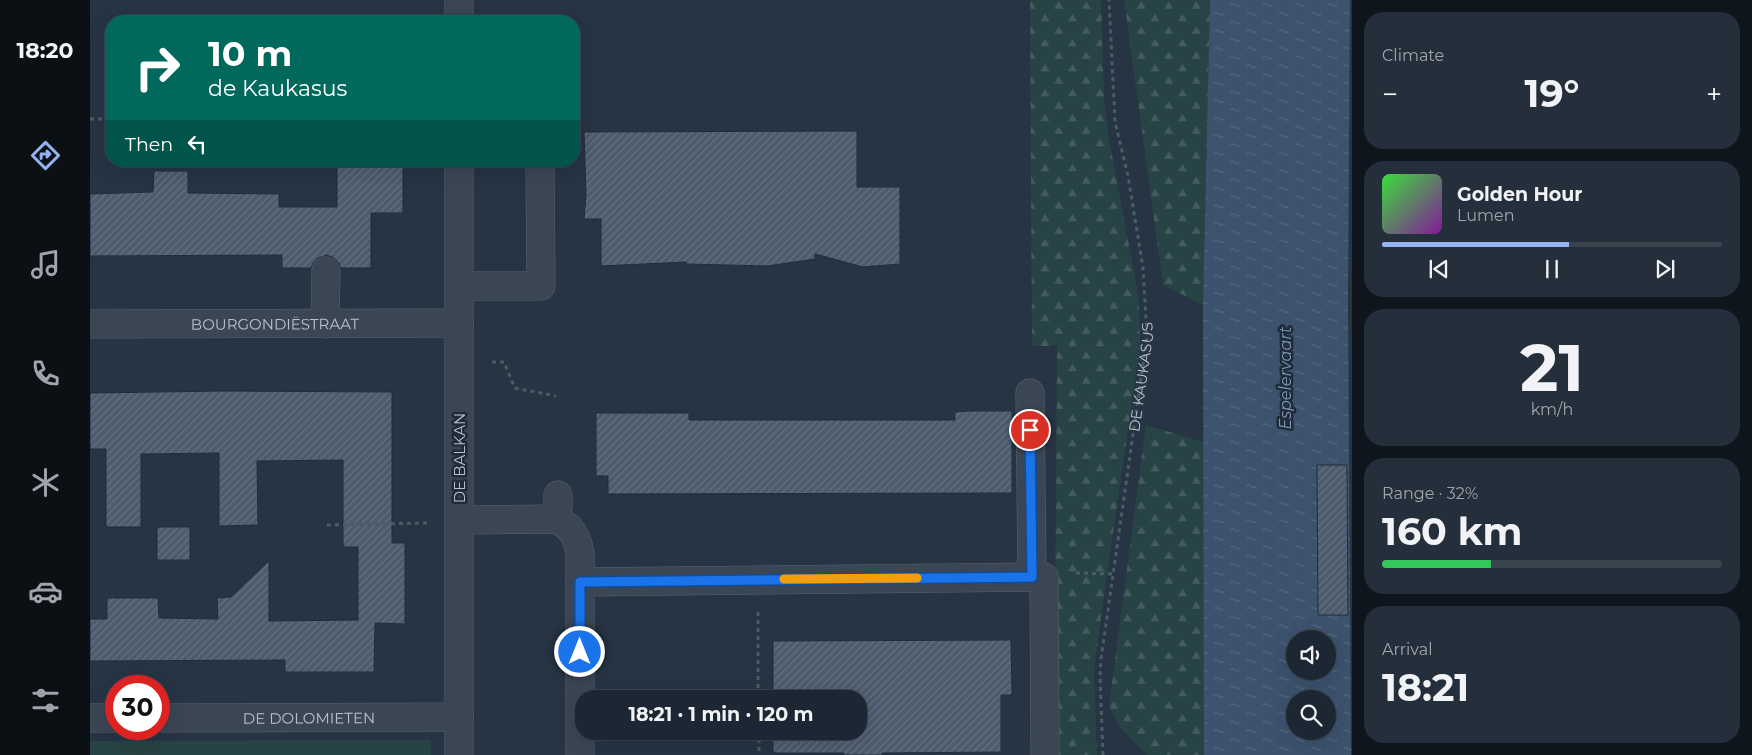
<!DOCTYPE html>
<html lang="en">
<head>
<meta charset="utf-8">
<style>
	body { margin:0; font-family:Montserrat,sans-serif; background:#252f3b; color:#f1f3f6; height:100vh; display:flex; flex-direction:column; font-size:19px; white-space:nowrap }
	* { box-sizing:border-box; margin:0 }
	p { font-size:16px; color:#a0a5ac }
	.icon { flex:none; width:28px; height:28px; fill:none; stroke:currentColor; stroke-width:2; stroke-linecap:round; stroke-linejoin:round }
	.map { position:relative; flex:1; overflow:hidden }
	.panel { display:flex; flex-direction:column; gap:12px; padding:12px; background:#0f151c; width:400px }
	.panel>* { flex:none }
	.top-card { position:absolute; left:15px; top:15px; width:475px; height:152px; border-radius:20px; box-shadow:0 5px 20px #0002,0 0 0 1px #3a444e; background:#00695c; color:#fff; overflow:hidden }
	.buttons { position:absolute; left:1196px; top:630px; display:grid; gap:10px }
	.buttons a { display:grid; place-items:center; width:50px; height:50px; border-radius:50%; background:#1c2733; box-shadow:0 5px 20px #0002,0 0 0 1px #3a444e; font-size:25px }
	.speed { position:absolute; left:15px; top:675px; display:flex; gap:10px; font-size:25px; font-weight:700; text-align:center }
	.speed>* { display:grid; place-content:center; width:65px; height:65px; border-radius:50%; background:#1c2733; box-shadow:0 5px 20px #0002,0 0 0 1px #3a444e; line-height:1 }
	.speed .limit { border:8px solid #d22; background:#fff; color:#111 }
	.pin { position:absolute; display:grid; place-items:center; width:42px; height:42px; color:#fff; margin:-21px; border:2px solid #fff; border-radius:50%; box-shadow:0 1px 5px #0007 }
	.me { position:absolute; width:55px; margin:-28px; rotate:0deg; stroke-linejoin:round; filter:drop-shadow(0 0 4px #0008) }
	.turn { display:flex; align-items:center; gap:18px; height:105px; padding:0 20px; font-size:22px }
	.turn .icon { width:65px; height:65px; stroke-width:2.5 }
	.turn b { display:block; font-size:35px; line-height:42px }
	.then { display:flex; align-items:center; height:48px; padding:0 20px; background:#0003; gap:10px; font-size:19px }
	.big { font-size:38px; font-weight:700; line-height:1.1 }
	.panel .widget { flex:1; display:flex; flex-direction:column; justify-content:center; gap:8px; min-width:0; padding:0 18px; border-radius:20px; background:#252f3b }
	.panel .dial { align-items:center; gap:0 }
	.dial b { font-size:65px; line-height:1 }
	.song { display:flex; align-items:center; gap:15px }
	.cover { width:60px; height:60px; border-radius:8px; background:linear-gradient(135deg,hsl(120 70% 55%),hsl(290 70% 35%)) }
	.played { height:5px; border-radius:2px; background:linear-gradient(90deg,#95b2f1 55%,#3a444e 55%) }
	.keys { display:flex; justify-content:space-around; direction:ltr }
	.heat { display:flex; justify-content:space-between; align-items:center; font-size:28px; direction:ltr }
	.charge { height:8px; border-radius:4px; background:linear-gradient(90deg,#34c759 32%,#3a444e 0) }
	.trip { position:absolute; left:485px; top:690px; width:292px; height:50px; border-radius:20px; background:#1c2733; box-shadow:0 5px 20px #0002,0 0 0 1px #3a444e; font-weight:700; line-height:50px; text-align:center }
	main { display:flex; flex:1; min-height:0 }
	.tabs { display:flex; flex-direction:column; width:90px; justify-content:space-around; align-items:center; background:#0b1014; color:#a0a5ac }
	.tabs .icon { width:35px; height:35px }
	.tabs .on { color:#95b2f1 }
	.tabs b { font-size:22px; color:#f1f3f6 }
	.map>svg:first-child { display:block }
	.grass { fill:#284345 }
	.forest { fill:url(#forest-firs) }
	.water { fill:url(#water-ripples); fill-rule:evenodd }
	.building { fill:url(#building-hatch); stroke:#212d3b }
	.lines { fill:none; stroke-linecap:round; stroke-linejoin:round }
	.minor-casing { stroke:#596471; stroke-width:29 }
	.path { stroke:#475f61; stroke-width:3; stroke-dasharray:4 4; stroke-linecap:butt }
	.minor { stroke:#3b4654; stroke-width:28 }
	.route-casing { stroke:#114b97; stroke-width:12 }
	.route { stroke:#1a73e8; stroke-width:9 }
	.slow { stroke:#f59e0b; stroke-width:9 }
	.labels { text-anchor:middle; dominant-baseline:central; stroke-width:5; stroke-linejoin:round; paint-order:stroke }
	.street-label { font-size:15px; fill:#b8c1cd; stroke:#1f2b39 }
	.water-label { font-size:16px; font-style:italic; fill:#7f98b5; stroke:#1f2b39 }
</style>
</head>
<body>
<main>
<nav class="tabs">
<b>18:20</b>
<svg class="icon on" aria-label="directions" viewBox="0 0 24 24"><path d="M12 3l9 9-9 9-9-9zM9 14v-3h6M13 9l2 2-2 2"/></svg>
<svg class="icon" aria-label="music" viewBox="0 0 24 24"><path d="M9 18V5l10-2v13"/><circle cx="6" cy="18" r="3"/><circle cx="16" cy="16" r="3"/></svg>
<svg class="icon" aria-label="phone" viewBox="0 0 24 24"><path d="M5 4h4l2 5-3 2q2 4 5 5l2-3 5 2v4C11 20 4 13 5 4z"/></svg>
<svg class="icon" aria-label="climate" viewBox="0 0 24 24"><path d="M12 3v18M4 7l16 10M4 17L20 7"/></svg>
<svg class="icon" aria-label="car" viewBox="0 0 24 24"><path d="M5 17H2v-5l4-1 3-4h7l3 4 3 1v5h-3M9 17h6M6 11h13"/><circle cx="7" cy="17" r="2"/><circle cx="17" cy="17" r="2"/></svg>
<svg class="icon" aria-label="filters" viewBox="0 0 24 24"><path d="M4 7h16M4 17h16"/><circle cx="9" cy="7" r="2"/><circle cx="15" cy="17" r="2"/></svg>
</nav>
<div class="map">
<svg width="1262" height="755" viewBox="0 0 1262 755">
	<defs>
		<pattern id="forest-firs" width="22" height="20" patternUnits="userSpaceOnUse" patternTransform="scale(1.25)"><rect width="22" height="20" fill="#284345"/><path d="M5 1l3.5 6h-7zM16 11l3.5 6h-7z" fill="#455c5f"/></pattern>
		<pattern id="water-ripples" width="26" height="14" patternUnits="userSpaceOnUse" patternTransform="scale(1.25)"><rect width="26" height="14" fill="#3c526d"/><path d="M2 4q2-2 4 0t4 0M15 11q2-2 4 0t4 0" fill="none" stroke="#566981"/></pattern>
		<pattern id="building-hatch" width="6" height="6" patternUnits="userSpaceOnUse" patternTransform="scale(1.25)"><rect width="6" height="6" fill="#4c5b6d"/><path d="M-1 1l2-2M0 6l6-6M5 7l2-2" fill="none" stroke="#647181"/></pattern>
	</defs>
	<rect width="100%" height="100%" fill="#263444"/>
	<!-- grass -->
	<path class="grass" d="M 341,740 L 341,755 L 0,755 L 0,741 Z"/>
	<!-- forest -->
	<path class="forest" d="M 940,0 L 1011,0 L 1014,97 L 1019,139 L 1049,299 L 1050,345 L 1009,631 L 1004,672 L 1007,755 L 964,755 L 967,346 L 942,346 Z
		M 1034,0 L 1120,0 L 1113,305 L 1073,285 Z
		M 1056,425 L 1114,442 L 1114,755 L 1057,755 L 1028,725 L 1019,705 Z"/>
	<!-- water -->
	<path class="water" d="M 1120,0 L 1260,0 L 1258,303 L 1261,755 L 1114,755 L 1113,305 ZM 1205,639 L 1238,639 L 1238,671 L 1205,671 ZM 1205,699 L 1238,699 L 1238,731 L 1205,731 Z"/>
	<!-- building -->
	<path class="building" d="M 767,131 L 767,187 L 810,187 L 810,264 L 773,267 L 725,254 L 725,259 L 677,266 L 596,264 L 596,262 L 511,266 L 511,219 L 494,219 L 496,195 L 494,132 Z
		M 247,161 L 313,161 L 313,213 L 281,213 L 281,268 L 251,268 L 249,263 L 244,258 L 237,255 L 228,258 L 223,263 L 221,268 L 192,268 L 192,255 L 0,256 L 0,194 L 63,192 L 64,171 L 98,171 L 98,193 L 189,194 L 189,207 L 247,207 Z
		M 133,391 L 302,392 L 302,543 L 315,543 L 315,624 L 285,623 L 284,672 L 195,672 L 195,660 L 0,661 L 0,619 L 17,619 L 17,598 L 68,598 L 69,618 L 128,619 L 127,598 L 141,597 L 179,561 L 179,621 L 268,620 L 268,547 L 253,547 L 253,460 L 167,461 L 168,525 L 129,526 L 129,453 L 51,454 L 51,527 L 16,527 L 16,449 L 0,449 L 0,393 Z
		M 880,411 L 922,411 L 922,493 L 518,494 L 518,476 L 506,476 L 506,413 L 599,413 L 599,420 L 865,420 L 865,412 Z
		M 1227,465 L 1257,465 L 1258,615 L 1228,615 Z
		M 67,527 L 100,527 L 100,560 L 67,560 Z
		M 921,640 L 922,695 L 911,695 L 911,752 L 792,753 L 792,755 L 754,755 L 754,753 L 683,753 L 683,731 L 769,731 L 769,699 L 683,699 L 683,641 Z"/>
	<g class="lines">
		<defs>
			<g id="minor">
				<path d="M 369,21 L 369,0"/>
				<path d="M 369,161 L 369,755"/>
				<path d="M 369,286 L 451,286 L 450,161"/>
				<path id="s2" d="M 0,324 L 369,323"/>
				<path d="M 235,324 L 236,271"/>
				<path d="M 940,393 L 942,577"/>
				<path d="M 465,519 L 468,506 L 468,495"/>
				<path d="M 369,520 L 465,519 C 481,526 487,536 490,553 L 490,755"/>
				<path d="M 490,582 L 954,577 L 955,755"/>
				<path d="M 0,718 L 26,718"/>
				<path id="s3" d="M 69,718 L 369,717"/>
			</g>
		</defs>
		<!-- minor casing -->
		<use href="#minor" class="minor-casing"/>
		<!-- path -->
		<g class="path">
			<path d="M 0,119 L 21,119"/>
			<path d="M 402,362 L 414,362 L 425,388 L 466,396"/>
			<path d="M 237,525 L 337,523"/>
			<path d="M 986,573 L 1023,574"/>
			<path d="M 668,612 L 668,698"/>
			<path d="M 522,698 L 668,698"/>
			<path d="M 669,731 L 669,755"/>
			<path id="s1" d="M 1013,755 L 1010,677 L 1011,659 L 1057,336 L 1053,268 L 1038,176 L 1025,122 L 1019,0"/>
		</g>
		<!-- minor -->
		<use href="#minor" class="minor"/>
	</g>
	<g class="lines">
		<defs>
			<path id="route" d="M 490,652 L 490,582 L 942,577 L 940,430"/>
		</defs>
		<!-- route casing -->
		<use href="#route" class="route-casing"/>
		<!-- route -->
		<use href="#route" class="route"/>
		<!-- slow -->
		<path class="slow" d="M 694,579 L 827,578"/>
	</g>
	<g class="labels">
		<!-- street labels -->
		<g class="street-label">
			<text stroke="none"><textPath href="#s2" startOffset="185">BOURGONDIËSTRAAT</textPath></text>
			<text stroke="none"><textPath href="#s1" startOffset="381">DE KAUKASUS</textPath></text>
			<text transform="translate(369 458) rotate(-90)">DE BALKAN</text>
			<text stroke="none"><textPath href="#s3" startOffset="150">DE DOLOMIETEN</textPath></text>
		</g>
		<!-- water labels -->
		<g class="water-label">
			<text transform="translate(1195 378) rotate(-90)">Espelervaart</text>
		</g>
	</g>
</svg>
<div class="buttons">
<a><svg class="icon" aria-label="sound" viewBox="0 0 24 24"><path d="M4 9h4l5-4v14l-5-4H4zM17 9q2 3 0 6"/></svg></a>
<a><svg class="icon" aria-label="search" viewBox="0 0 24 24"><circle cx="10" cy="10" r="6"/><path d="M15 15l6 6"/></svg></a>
</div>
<div class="speed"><div class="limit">30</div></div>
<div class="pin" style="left:940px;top:430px;background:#d93025"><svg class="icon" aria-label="arrive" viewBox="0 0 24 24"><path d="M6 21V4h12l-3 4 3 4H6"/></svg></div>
<svg class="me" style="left:490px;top:652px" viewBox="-20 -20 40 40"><circle r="17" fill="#1a73e8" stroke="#fff" stroke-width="3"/><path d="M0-11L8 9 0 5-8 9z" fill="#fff"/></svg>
<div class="trip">18:21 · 1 min · 120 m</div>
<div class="top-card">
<div class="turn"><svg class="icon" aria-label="right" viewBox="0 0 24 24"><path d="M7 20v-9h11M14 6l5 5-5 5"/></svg><div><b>10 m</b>de Kaukasus</div></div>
<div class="then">Then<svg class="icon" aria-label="left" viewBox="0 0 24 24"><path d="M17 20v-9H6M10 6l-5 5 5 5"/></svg></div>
</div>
</div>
<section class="panel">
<div class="widget"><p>Climate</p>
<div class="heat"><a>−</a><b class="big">19°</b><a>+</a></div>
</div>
<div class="widget">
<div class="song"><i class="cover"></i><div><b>Golden Hour</b><p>Lumen</p></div></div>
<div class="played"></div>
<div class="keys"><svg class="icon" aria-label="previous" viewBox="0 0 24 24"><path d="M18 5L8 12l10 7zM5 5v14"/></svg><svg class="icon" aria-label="pause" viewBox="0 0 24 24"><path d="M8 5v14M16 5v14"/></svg><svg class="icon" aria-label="next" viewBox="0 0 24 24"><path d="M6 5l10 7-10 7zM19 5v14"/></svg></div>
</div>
<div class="widget dial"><b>21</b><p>km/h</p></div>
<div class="widget"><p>Range · 32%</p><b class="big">160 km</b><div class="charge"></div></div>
<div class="widget"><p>Arrival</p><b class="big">18:21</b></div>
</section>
</main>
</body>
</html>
